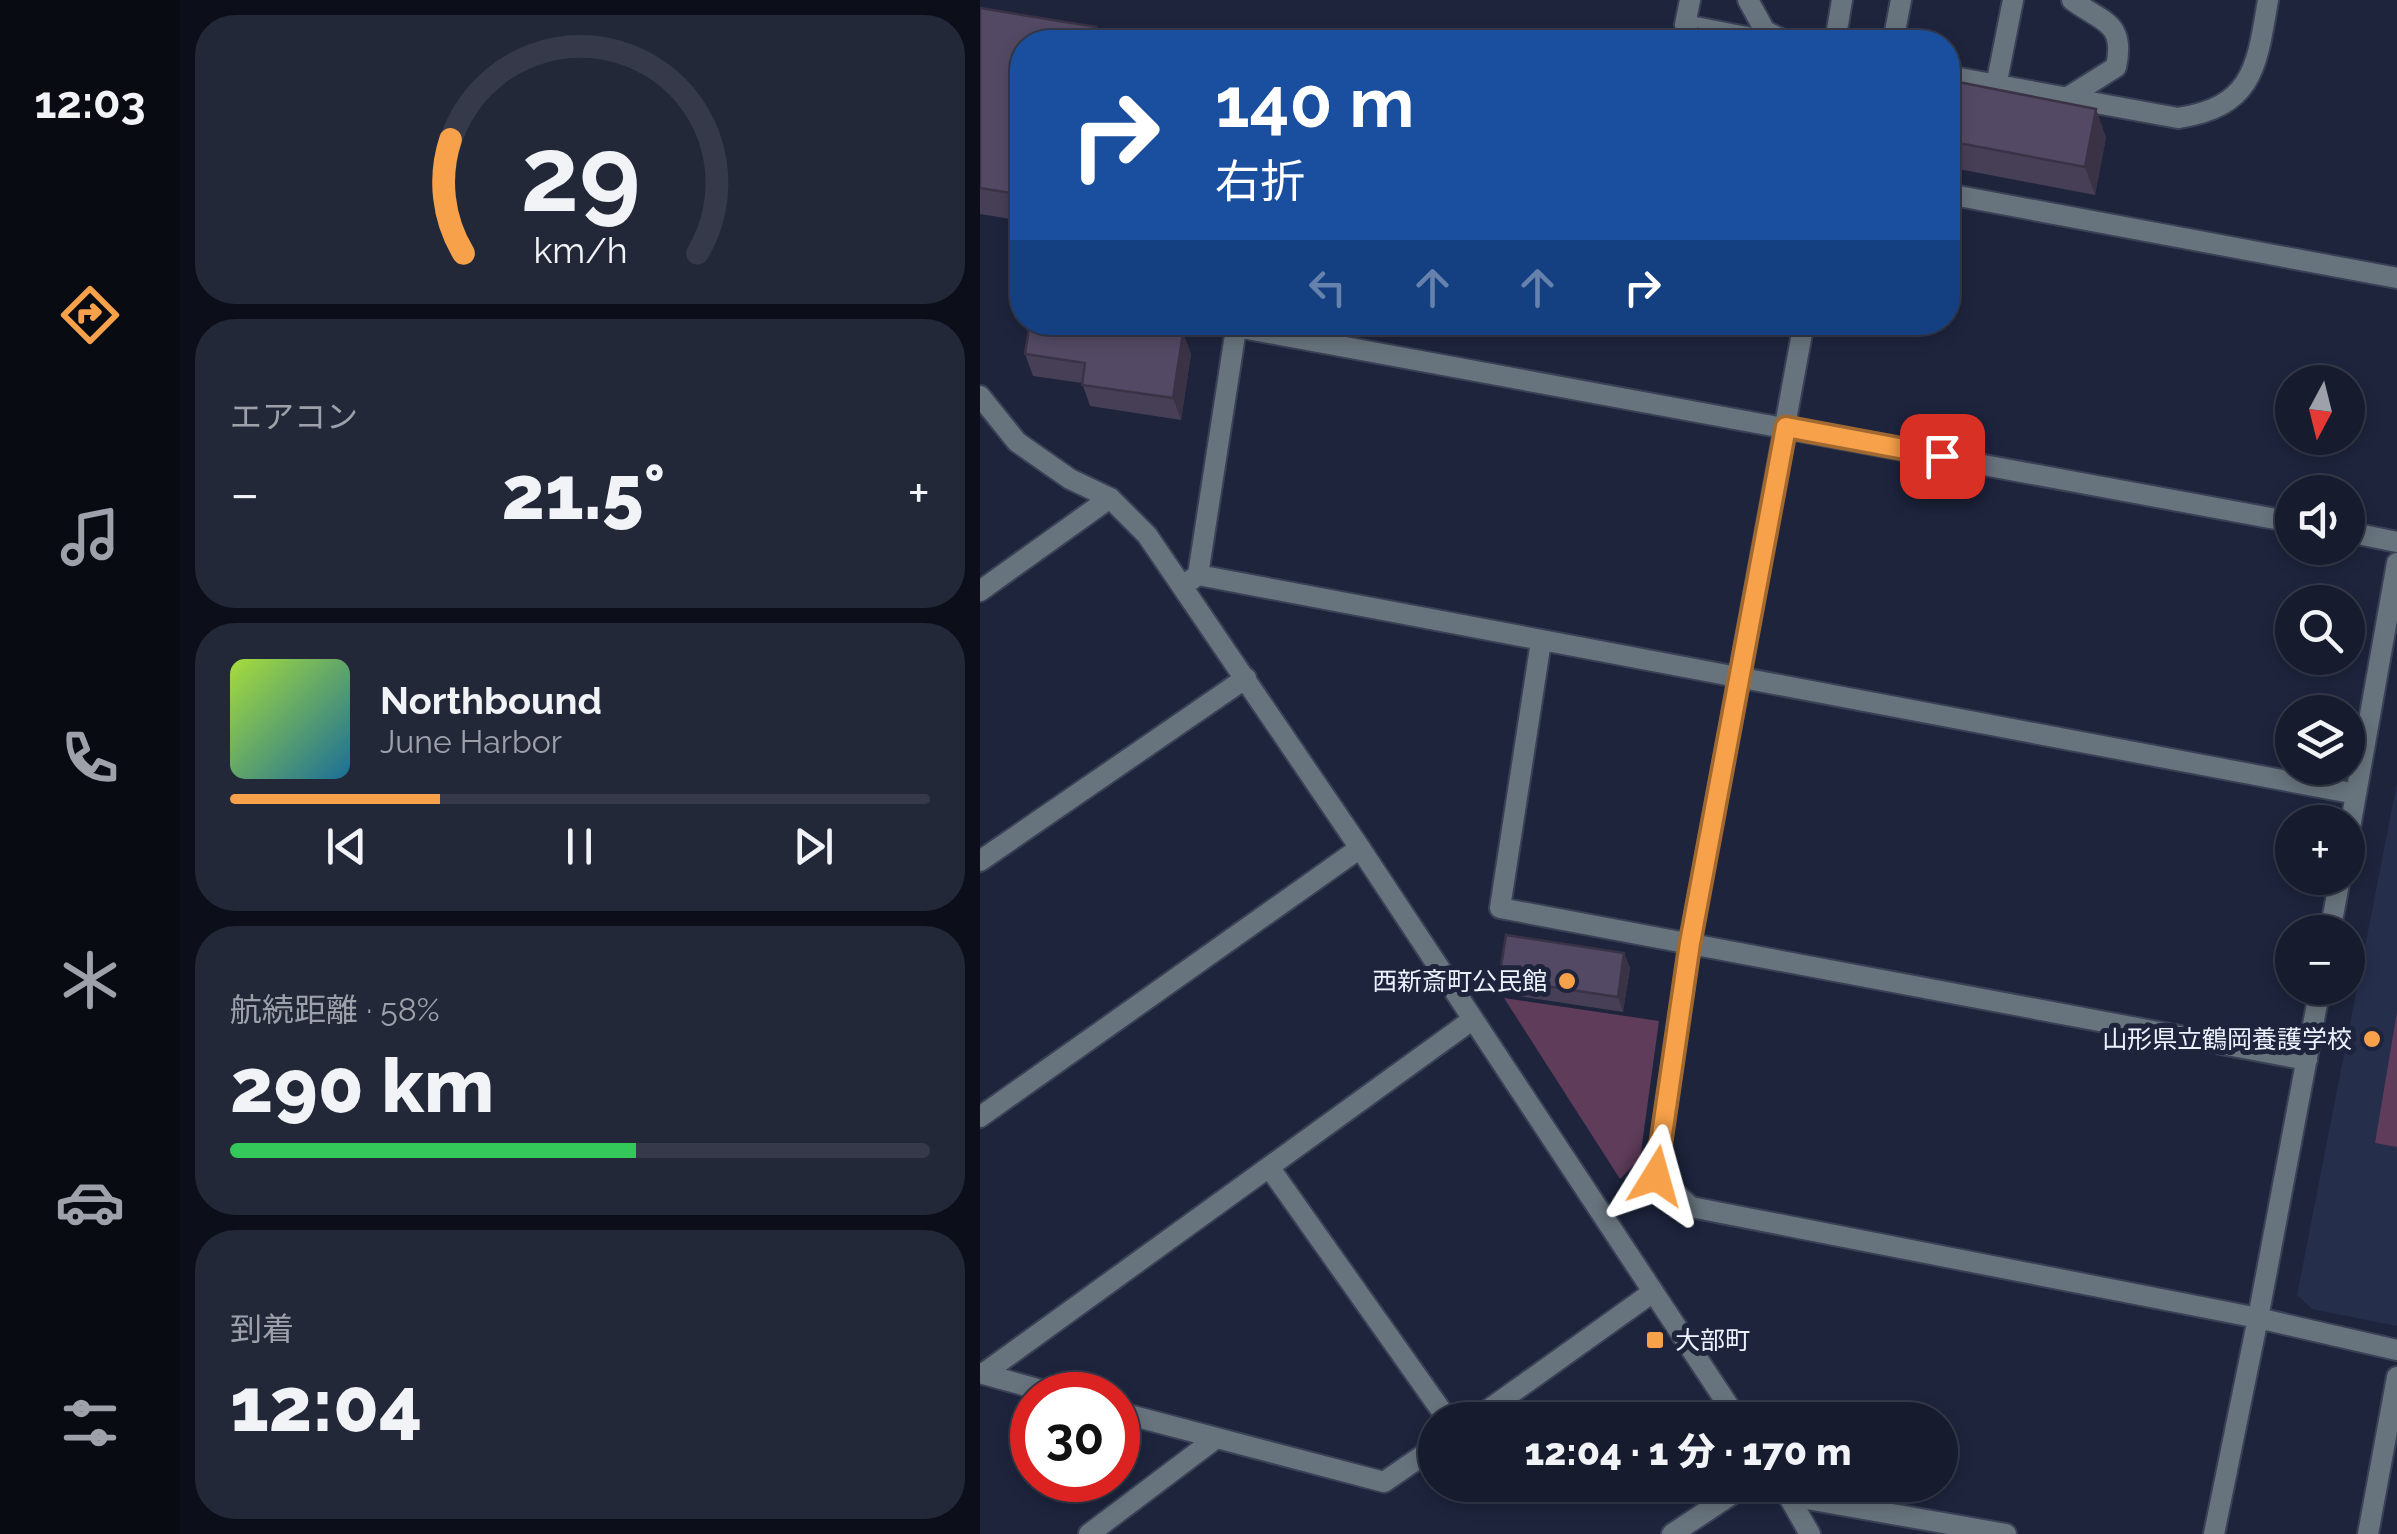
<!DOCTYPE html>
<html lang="ja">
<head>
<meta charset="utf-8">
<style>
	body { margin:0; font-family:Raleway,"Noto Sans JP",sans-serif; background:#232839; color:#f1f3f6; height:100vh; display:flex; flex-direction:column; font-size:38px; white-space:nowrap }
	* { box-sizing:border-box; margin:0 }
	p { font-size:32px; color:#9ea1aa }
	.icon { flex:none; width:55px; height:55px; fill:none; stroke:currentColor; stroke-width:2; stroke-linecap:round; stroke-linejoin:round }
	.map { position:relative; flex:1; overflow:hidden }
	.panel { display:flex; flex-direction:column; gap:15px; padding:15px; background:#0c0f19; width:800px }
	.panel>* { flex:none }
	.top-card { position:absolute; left:30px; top:30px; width:950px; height:305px; border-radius:40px; box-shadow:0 5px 15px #0003,0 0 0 2px #353949; background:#1a4fa0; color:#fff; overflow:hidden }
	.needle { width:65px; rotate:187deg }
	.fabs { position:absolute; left:1295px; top:365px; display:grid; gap:20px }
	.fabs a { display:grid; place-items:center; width:90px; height:90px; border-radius:50%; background:#161b2d; box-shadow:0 5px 15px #0003,0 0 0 2px #353949; font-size:50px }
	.speed { position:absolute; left:30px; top:1372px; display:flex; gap:20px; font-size:50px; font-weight:700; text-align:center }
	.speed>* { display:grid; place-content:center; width:130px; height:130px; border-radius:50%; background:#161b2d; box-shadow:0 5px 15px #0003,0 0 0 2px #353949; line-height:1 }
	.speed .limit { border:15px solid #d22; background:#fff; color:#111 }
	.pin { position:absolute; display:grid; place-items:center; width:85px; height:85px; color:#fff; margin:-42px; border-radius:20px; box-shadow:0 5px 15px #0006 }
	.me { position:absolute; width:110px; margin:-55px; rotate:8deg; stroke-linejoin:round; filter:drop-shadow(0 0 8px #0008) }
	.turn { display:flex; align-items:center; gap:35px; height:210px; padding:0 40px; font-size:45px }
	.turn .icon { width:130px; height:130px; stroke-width:2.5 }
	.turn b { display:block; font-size:70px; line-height:85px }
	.lanes { display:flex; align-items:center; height:95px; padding:0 40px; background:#0003; justify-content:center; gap:50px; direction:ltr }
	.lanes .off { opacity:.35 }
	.big { font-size:75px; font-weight:800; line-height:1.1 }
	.panel .tile { flex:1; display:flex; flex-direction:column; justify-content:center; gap:15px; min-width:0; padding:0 35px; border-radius:40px; background:#232839 }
	.panel .dial { align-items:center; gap:0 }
	.dial svg { height:260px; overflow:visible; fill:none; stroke:#353949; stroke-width:7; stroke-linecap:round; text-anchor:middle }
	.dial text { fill:#f1f3f6; stroke:none }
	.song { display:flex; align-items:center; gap:30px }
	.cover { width:120px; height:120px; border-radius:15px; background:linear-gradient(135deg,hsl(80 70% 55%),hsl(200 70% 35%)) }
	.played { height:10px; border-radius:5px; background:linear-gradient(90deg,#f7a14a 30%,#353949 30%) }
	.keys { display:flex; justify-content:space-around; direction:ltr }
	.heat { display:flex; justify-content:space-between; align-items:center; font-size:55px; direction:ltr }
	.charge { height:15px; border-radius:8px; background:linear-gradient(90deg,#34c759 58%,#353949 0) }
	.trip { position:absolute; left:438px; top:1402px; width:540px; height:100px; border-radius:50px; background:#161b2d; box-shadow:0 5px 15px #0003,0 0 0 2px #353949; font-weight:800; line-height:100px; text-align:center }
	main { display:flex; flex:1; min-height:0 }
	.tabs { display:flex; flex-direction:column; width:180px; justify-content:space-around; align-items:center; background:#090b12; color:#9ea1aa }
	.tabs .icon { width:70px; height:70px }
	.tabs .selected { color:#f7a14a }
	.tabs b { font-size:45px; color:#f1f3f6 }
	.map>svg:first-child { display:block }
	.built { fill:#252e4b }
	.green { fill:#5e3c5a }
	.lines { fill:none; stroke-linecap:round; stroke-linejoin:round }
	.service-casing { stroke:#3a4157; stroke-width:24 }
	.minor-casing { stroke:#3a4157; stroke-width:24 }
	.tertiary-casing { stroke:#3a4157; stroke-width:24 }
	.service { stroke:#68747d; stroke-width:20 }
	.minor { stroke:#68747d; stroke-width:20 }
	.tertiary { stroke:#68747d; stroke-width:20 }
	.wall { fill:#473f56 }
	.shaded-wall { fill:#3a3346 }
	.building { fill:#534964; stroke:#3a3346; stroke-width:2.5 }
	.route-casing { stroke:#a16930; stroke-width:25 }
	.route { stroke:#f7a14a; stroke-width:18 }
	.poi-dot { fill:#f7a14a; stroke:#1d243c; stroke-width:4 }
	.labels { text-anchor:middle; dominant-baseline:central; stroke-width:10; stroke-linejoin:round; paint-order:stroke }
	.poi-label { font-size:25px; fill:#edf2ff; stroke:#1d243c; text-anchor:end }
</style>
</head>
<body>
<main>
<nav class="tabs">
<b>12:03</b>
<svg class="icon selected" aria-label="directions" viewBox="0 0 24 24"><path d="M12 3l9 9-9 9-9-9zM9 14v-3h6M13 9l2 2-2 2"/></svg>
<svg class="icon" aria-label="music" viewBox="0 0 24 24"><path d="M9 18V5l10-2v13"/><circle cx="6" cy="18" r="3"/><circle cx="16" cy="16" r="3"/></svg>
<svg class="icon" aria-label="phone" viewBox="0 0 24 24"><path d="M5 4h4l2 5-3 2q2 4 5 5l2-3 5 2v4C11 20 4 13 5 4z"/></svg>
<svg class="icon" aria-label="climate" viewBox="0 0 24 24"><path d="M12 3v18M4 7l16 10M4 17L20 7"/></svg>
<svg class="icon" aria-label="car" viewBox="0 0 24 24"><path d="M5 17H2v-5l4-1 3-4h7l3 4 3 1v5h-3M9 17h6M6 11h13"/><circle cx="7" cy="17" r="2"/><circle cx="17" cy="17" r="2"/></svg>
<svg class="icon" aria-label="filters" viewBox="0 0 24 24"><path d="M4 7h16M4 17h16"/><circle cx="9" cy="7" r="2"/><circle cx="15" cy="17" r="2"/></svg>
</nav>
<section class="panel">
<div class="tile dial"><svg viewBox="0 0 100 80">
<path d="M14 69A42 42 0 1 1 86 69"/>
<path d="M14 69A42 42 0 0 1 10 34" stroke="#f7a14a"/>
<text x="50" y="56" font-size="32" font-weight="700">29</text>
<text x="50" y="72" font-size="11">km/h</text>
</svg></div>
<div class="tile"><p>エアコン</p>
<div class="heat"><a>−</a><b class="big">21.5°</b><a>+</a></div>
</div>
<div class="tile">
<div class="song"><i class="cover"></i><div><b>Northbound</b><p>June Harbor</p></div></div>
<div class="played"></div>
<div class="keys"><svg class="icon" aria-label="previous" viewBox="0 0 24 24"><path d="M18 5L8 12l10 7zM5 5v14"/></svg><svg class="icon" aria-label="pause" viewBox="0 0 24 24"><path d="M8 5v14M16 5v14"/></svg><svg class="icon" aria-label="next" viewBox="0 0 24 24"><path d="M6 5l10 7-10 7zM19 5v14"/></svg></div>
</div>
<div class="tile"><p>航続距離 · 58%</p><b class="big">290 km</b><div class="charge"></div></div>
<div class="tile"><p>到着</p><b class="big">12:04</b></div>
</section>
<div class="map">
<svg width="1417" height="1534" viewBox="0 0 1417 1534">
	<rect width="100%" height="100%" fill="#1d243c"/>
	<!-- built -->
	<path class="built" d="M 1417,783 L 1417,1326 L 1332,1309 L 1317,1295 Z"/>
	<!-- green -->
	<path class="green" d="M 524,998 L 679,1021 L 660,1159 L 640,1179 Z
		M 1417,1012 L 1417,1147 L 1395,1143 Z"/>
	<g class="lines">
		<defs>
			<path id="service" d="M 710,0 L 705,25 L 792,42
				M 768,0 L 785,31 L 807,42
				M 855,42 L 862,0
				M 913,42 L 921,0
				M 968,76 L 1198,118 C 1274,107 1277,65 1288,0
				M 1016,86 L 1033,0
				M 1085,99 L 1136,67 C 1146,21 1121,22 1092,0"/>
			<path id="minor" d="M 968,194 L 1417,278
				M 824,322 L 710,943 L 676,1176 L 711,1207 L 1278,1318 L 1417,1350
				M 257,327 L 1312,522
				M 1368,532 L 1417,542
				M 218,575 L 257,322
				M 204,585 L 218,575 L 1376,794
				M 0,591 L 130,498
				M 561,641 L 520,908 L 1327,1060
				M 1368,839 L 1417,563
				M 0,861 L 266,678
				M 1350,932 L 1360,878
				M 0,1117 L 380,848
				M 289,1167 L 468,1420
				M 0,1373 L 79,1395
				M 3,1374 L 492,1020
				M 138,1412 L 404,1482 L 455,1447
				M 494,1420 L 673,1292
				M 810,1496 L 1026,1534
				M 109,1534 L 235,1439
				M 692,1534 L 766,1485
				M 1234,1534 L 1278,1318 L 1340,988
				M 1388,1534 L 1417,1377"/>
			<path id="tertiary" d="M 0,396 L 37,442 L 90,479 L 130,498 L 167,535 L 380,848 L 758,1420
				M 802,1485 L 830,1534"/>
		</defs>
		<!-- service casing -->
		<use href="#service" class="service-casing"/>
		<!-- minor casing -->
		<use href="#minor" class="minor-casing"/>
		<!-- tertiary casing -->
		<use href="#tertiary" class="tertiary-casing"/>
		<!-- service -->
		<use href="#service" class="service"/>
		<!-- minor -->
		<use href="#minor" class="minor"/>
		<!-- tertiary -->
		<use href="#tertiary" class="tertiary"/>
	</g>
	<!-- wall -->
	<path class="wall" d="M 0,8 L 116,27 L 122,42 L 42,42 L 42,221 L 0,214 Z
		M 968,80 L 1126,137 L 1115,195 L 968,167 Z
		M 158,326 L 203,333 L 211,354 L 201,420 L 110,406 L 102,383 L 53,376 L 45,354 Z
		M 644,953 L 650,968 L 643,1012 L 525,994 L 519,979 Z"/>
	<!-- shaded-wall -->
	<path class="shaded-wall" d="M 116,27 L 122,42 L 113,42 Z
		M 1116,109 L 1126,137 L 1115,195 L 1105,167 Z
		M 203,333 L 211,354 L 201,420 L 193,398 Z
		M 644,953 L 650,968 L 643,1012 L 638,997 Z"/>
	<!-- building -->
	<path class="building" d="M 0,8 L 116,27 L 113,42 L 42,42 L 42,195 L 0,188 Z
		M 718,29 L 782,42 L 715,42 Z
		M 968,80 L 1116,109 L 1105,167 L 968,141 Z
		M 50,322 L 147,322 L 147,324 L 203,333 L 193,398 L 102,385 L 105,363 L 45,354 Z
		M 526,935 L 644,953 L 638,997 L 519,979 Z"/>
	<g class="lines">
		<defs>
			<path id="route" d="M 676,1176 L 710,943 L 806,427 L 962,456"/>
		</defs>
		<!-- route casing -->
		<use href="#route" class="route-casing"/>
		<!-- route -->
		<use href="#route" class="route"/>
	</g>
	<!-- markers -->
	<g class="poi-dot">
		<circle cx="587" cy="981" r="10"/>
		<circle cx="1392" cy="1039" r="10"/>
		<rect x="665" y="1330" width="20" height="20" rx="5"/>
	</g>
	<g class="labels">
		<!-- poi labels -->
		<g class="poi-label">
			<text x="567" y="981">西新斎町公民館</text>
			<text x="1372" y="1039">山形県立鶴岡養護学校</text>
			<text x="695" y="1340" text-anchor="start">大部町</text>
		</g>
	</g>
</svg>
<div class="fabs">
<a><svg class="needle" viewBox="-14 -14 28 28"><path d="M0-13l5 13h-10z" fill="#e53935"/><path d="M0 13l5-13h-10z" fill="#9ea1aa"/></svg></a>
<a><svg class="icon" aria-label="sound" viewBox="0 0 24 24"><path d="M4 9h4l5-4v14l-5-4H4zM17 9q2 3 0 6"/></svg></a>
<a><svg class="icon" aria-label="search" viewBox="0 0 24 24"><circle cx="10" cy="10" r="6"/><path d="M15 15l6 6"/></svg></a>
<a><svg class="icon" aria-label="layers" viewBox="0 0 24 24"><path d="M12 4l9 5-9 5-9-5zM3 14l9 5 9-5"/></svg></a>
<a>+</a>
<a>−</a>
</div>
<div class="speed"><div class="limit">30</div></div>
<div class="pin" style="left:962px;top:456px;background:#d93025"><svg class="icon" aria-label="arrive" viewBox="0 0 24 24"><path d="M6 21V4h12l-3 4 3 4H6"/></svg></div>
<svg class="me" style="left:676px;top:1176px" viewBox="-20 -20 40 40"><path d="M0-17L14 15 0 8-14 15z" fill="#f7a14a" stroke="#fff" stroke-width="4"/></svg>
<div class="trip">12:04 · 1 分 · 170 m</div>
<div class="top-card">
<div class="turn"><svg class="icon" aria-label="right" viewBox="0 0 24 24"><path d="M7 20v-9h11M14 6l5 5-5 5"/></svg><div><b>140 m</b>右折</div></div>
<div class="lanes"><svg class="icon off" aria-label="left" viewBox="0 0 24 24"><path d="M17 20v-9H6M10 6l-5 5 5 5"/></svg><svg class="icon off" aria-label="ahead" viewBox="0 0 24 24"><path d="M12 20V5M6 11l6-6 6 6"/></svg><svg class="icon off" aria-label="ahead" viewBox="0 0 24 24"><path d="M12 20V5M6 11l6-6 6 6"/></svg><svg class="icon" aria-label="right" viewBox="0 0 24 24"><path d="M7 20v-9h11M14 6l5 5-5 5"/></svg></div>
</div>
</div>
</main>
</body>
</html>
